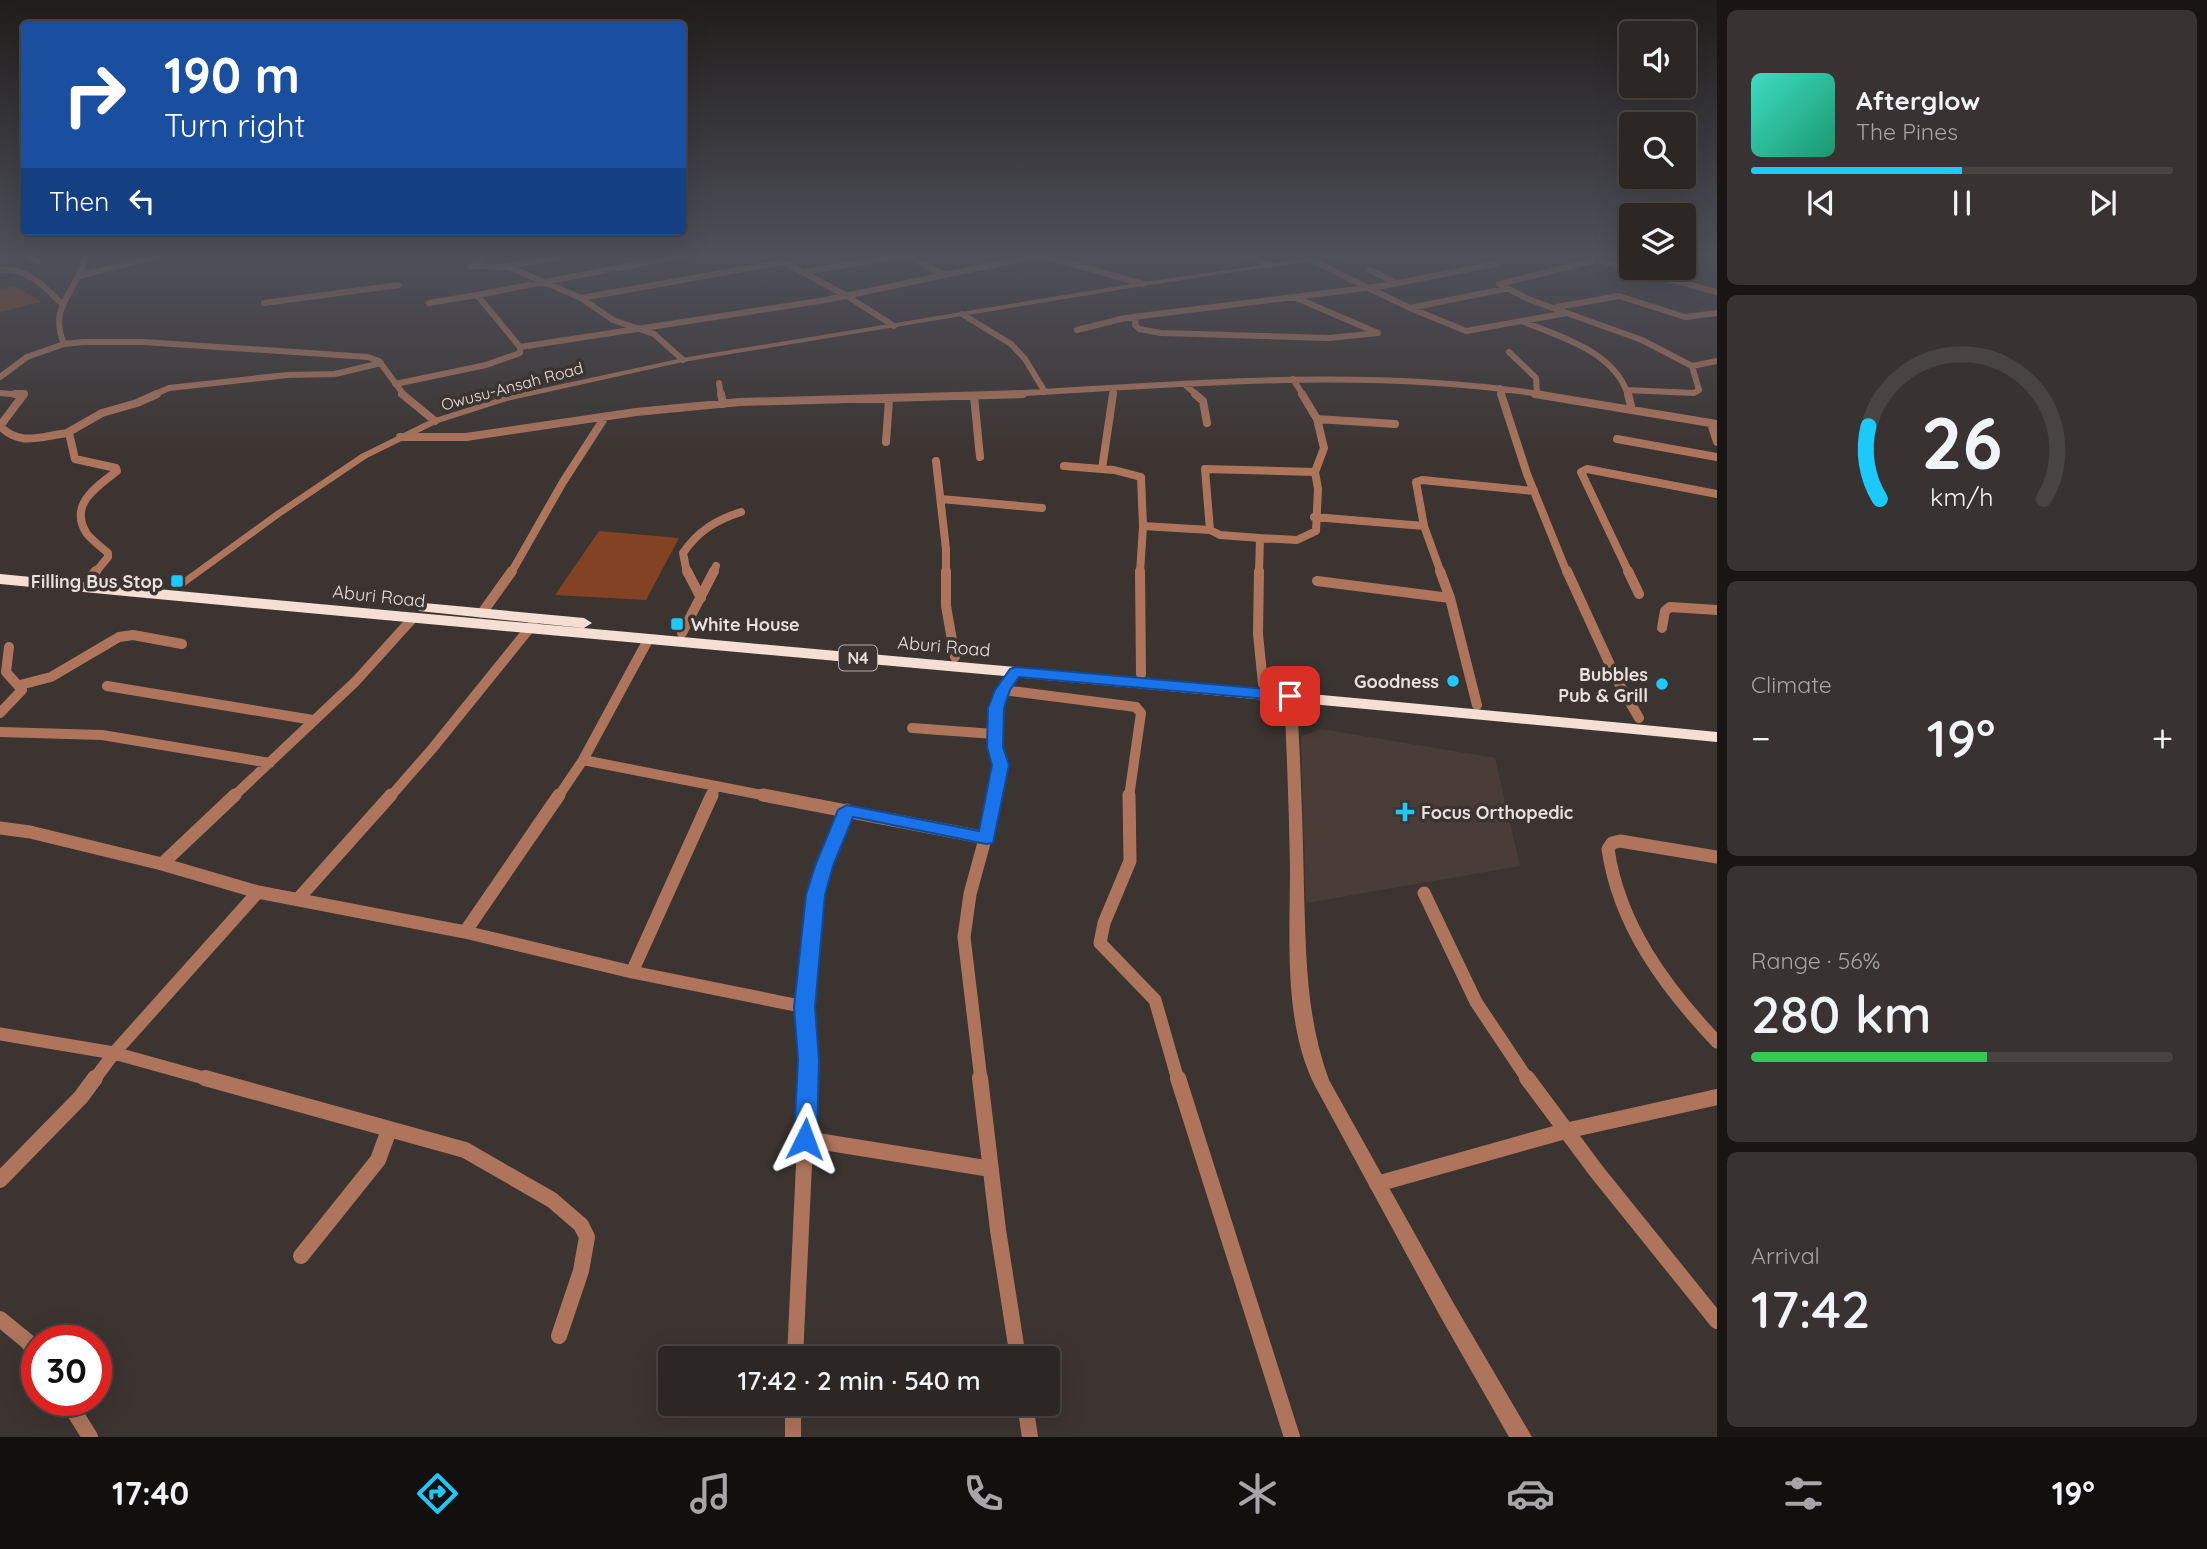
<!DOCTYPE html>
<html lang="en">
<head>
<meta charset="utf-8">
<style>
	body { margin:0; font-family:Quicksand,sans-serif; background:#383332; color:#f1f3f6; height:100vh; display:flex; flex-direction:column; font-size:26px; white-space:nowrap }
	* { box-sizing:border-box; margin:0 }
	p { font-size:23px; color:#a6a5a7 }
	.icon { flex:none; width:38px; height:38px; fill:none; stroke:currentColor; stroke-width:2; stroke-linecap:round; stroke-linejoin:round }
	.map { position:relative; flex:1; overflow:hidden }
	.sheet { display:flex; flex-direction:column; gap:10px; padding:10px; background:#181514; width:490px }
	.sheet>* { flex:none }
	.hud { position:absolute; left:21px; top:21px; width:665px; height:214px; border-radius:7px; box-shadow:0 7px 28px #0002,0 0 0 2px #484442; background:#1a4fa0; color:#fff; overflow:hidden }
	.buttons { position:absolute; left:1619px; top:21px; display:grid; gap:14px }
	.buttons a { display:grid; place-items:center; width:77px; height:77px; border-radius:7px; background:#2c2725; box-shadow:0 7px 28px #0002,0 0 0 2px #484442; font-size:35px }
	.speed { position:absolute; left:21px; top:1325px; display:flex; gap:14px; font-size:35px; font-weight:700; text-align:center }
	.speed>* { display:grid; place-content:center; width:91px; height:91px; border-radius:50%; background:#2c2725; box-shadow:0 7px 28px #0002,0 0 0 2px #484442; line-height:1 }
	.speed .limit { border:10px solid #d22; background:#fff; color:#111 }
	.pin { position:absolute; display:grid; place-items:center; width:60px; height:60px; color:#fff; margin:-30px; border-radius:14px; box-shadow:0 4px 10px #0006 }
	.me { position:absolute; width:77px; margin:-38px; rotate:3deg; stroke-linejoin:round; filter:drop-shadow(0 0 5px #0008) }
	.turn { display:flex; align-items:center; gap:24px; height:147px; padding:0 28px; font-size:32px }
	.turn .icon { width:91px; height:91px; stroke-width:2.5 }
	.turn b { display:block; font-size:49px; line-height:60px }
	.then { display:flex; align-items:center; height:66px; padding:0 28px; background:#0003; gap:14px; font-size:26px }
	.big { font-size:52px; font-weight:600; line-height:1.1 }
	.sheet .widget { flex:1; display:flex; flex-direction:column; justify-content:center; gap:10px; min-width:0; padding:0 24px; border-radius:10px; background:#383332 }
	.sheet .dial { align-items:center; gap:0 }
	.dial svg { height:182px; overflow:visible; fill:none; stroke:#484442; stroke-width:7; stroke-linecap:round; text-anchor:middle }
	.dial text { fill:#f1f3f6; stroke:none }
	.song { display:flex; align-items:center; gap:21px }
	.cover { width:84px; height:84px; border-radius:10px; background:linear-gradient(135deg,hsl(170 70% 55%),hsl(160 70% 35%)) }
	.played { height:7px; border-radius:4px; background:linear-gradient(90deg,#1cc9fc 50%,#484442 50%) }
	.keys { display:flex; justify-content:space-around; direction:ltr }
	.heat { display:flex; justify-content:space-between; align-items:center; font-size:38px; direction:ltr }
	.charge { height:10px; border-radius:5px; background:linear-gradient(90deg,#34c759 56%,#484442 0) }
	.trip { position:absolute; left:658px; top:1346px; width:402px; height:70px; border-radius:7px; background:#2c2725; box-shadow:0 7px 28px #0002,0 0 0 2px #484442; font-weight:600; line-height:70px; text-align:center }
	.dock { display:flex; height:112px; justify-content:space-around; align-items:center; background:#12100f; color:#a6a5a7 }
	.dock .icon { width:49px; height:49px }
	.dock .active { color:#1cc9fc }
	.dock b { font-size:32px; color:#f1f3f6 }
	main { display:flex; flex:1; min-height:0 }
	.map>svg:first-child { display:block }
	.built { fill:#4a3d37 }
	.green { fill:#834223 }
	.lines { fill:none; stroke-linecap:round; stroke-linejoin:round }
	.minor-far4 { stroke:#ae755c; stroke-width:6 }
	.minor-far3 { stroke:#ae755c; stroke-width:8 }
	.minor-far2 { stroke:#ae755c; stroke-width:10 }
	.minor-far1 { stroke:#ae755c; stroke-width:13 }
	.minor { stroke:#ae755c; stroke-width:16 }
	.tertiary { fill:#ae755c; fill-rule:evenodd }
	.trunk { fill:#f5ded3; fill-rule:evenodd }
	.route { fill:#1a73e8; stroke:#114b97; stroke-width:2 }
	.poi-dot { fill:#1cc9fc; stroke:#3b3431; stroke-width:2.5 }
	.labels { text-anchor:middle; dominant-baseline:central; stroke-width:7; stroke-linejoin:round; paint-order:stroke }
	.far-street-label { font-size:16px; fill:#e7e2e0; stroke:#3b3431 }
	.shield { fill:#3b3431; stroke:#b3aeac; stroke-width:2 }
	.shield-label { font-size:16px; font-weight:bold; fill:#e7e2e0 }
	.poi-label { font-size:18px; font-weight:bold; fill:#e7e2e0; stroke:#3b3431; text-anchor:end }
	.street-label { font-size:18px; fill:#e7e2e0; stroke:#3b3431 }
</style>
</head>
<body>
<main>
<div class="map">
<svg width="1717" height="1437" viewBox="0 0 1717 1437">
	<rect width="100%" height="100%" fill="#3b3431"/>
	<!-- built -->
	<path class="built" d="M 1321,729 L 1495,758 L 1520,866 L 1306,903 L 1301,737 Z"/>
	<!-- green -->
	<path class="green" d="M 15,286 L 41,302 L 0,312 L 0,289 Z
		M 599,531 L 679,538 L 646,600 L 555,595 Z"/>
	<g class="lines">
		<!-- minor-far4 -->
		<path class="minor-far4" d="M 34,254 L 31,258 L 38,261
			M 486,254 L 471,266 L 505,267 L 572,254
			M 904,254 L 945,275
			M 1037,254 L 1143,284
			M 1247,254 L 1269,265
			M 1576,254 L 1717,292
			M 1625,256 L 1631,255
			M 1311,260 L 1410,308 L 1466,331 L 1567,313
			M 1596,260 L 1499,284 L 1528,299 L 1642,340 L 1692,366
			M 506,266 L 581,298 L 613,320 L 654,334 L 683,360
			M 0,270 C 27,267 44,286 62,304
			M 1370,270 L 1396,283
			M 804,272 L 906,255
			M 79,276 L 166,254
			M 1294,297 L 1378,333
			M 581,298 L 784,262 L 847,296 L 894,326
			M 264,303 L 399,285
			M 429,303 L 477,295
			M 1557,307 L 1619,296 L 1685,317 L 1717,313
			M 1410,308 L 1504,289
			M 962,314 L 1011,344 L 1025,359 L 1045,392
			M 1136,318 L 1135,325 L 1139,329 L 1161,333 L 1329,338 L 1378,333
			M 1524,322 C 1561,337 1615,352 1628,395
			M 1077,330 L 1125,318 L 1382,286 L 1495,264
			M 64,344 C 47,304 80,291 85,254
			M 520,347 L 826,300 L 1040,255
			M 1509,352 L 1536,378 L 1537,394
			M 0,377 L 27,357 L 64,344 L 83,342 L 144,342 L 368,357 L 379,361 L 404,395
			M 1293,379 L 1303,395
			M 719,383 L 721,395
			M 395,384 L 486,365 L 520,353 L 520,347 L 477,295 L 690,254
			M 1184,384 L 1197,395
			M 1500,388 L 1502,395
			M 1626,390 L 1694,393 L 1699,390 L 1692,366 L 1717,361
			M 0,393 L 23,395
			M 153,395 L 169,388 L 287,375 L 335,374 L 381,363
			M 987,395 C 1172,386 1361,365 1545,395
			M 1113,395 L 1114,388"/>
		<!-- minor-far3 -->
		<path class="minor-far3" d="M 15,394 L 24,394 L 0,426 C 21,448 43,435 69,433 L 75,459 L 116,468 L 117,471 C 96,487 68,505 87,534 C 93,541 101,547 108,553 L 108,557 L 95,573
			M 402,394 L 435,421
			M 721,394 L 723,404
			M 1195,394 L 1203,401 L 1207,423
			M 1501,394 L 1527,474 L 1567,573
			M 1535,394 L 1717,424
			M 1628,394 L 1632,410
			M 974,396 L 980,457
			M 1317,419 L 1395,424
			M 1711,423 L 1717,442
			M 67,433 L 102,413 L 137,403 L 157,394
			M 400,437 L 466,437 L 636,412 L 740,402 L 1023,394
			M 1617,439 L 1717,457
			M 886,442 L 889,399
			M 936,461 L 946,549 L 946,573
			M 1064,466 L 1114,470 L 1141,477 L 1143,526
			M 1102,469 L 1113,394
			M 941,499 L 1042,508
			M 1314,517 L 1424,526
			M 1260,538 L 1220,535 L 1210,530 L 1205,469 L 1315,472
			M 511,573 L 563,482 L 605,417
			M 687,573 L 683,553 C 698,531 716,520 741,512
			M 713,573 L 716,566
			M 1140,573 L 1143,526 L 1210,530
			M 1259,573 L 1260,538 L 1297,540 L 1316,531 L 1318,489 L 1315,472 L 1324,448 L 1317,419 L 1302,394
			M 1441,573 L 1424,526 L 1416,482 L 1422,480 L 1534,491
			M 1629,573 L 1581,472 L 1587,469 L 1717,494"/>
		<!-- minor-far2 -->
		<path class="minor-far2" d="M 687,571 L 701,598
			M 946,571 L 946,606 L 955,657
			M 1140,571 L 1141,674
			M 1259,571 L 1258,634 L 1263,684
			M 1440,571 L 1450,598 L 1477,705
			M 1567,571 L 1617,680 L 1639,718
			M 1628,571 L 1639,594
			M 90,578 L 96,571
			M 1317,581 L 1450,598
			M 482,613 L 512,571
			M 1662,628 L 1665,611 L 1670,607 L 1717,610
			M 682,633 L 714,571
			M 20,685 L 51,677 L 119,637 L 133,635 L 182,644
			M 107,686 L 313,720
			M 1003,690 L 1136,707 L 1141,713 L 1129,797
			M 0,713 L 22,690 L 6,672 L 9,647
			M 912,728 L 994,734
			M 0,732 L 102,735 L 270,763
			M 583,760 L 772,797
			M 233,797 L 356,681 L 413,618
			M 390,797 L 432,749 L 533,624
			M 558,797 L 583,760 L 648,640
			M 711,797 L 716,786
			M 997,797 C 1002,772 997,764 994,741 C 991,715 1001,693 1015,672"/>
		<!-- minor-far1 -->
		<path class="minor-far1" d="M 763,795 L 986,838
			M 1129,795 L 1130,861 L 1104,923 L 1100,943 L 1155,1000 L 1178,1080
			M 0,828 L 30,832 L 162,864 L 258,892 L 465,932 L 632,972 L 805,1007
			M 1717,857 L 1620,841 L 1612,843 L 1608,849 C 1619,925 1665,987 1717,1042
			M 162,864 L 235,795
			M 1424,893 L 1476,1002 L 1528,1080
			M 298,899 L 391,795
			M 465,932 L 559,795
			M 632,972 L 712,795
			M 0,1034 L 114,1053 L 211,1080
			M 94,1080 L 114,1053 L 258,892
			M 808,1080 L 805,1007 L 816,895 L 824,866 L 847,810
			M 981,1080 L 964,937 L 970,894 L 997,795"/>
		<!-- minor -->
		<path class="minor" d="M 205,1078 L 465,1150 L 552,1200 L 581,1225 L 587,1237 L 581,1271 L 559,1336
			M 980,1078 L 998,1230 L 1018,1358
			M 1178,1078 L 1292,1437
			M 1527,1078 L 1597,1172 L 1717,1321
			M 805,1139 L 991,1169
			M 0,1180 L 81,1097 L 95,1078
			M 1377,1184 L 1565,1131 L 1717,1097
			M 301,1256 L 378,1160 L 389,1130
			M 0,1319 L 28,1342 L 37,1355
			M 795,1358 L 808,1078
			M 67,1400 L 90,1437
			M 793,1404 L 793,1437
			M 1025,1404 L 1030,1437"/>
		<!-- tertiary -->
		<path class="tertiary" d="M 1337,254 L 1356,254 L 1143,286 L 683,362 L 507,401 L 438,423 L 367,458 L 281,516 L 182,588 L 174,588 L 173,586 L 275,512 L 361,454 L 432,419 L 502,397 L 683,358 L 1143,282 Z
			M 1290,692 L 1296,696 L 1298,720 C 1301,777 1303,833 1304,890 C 1306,955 1306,1018 1329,1080 L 1454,1304 L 1532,1437 L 1509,1437 L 1440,1316 L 1315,1086 C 1283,1023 1290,937 1290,868 C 1289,811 1287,753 1284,696 Z"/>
		<!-- trunk -->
		<path class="trunk" d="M 0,574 C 572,629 1145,677 1717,732 L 1717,742 C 1145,687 572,639 0,584 Z
			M 424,603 L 584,618 L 592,623 L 584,628 L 419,611 L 416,608 L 419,605 Z"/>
	</g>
	<!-- sky -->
	<linearGradient id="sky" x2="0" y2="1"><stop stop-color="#201d1b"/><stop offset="0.56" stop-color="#4f505a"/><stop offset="1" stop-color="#4f505a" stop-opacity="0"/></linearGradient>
	<rect width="1717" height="456" fill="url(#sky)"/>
	<!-- route -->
	<path class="route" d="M 1015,667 L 1290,691 L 1297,696 L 1290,701 L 1019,677 L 1010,690 L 1004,708 L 1003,747 L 1009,765 L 993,843 L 986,844 L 853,817 L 833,866 L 825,895 L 815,1007 L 819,1060 L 817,1139 L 813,1145 L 805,1148 L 797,1145 L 794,1139 L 798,1060 L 794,1007 L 806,895 L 815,866 L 838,810 L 847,805 L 979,831 L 992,765 L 987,747 L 988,708 L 995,690 L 1010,669 Z"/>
	<!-- markers -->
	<g class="poi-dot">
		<rect x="170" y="574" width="14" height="14" rx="3.5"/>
		<rect x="670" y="617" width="14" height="14" rx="3.5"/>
		<circle cx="1453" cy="681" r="7"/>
		<circle cx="1662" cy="684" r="7"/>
		<path d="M1401.5 801.5h7v7h7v7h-7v7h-7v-7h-7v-7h7z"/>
	</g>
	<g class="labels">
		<!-- far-street labels -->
		<g class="far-street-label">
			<text transform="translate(512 386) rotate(-15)">Owusu-Ansah Road</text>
		</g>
		<!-- shield labels -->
		<rect class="shield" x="839" y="645.5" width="38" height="25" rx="5"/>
		<g class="shield-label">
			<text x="858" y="658">N4</text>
		</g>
		<!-- poi labels -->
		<g class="poi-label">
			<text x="163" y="581">Filling Bus Stop</text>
			<text x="691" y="624" text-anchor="start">White House</text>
			<text x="1648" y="674">Bubbles<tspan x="1648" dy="21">Pub &amp; Grill</tspan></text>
			<text x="1439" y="681">Goodness</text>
			<text x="1421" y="812" text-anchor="start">Focus Orthopedic</text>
		</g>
		<!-- street labels -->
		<g class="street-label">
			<text transform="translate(379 596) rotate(6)">Aburi Road</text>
			<text transform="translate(944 646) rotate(5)">Aburi Road</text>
		</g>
	</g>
</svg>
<div class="buttons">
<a><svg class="icon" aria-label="sound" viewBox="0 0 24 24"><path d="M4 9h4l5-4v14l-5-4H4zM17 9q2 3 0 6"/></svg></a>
<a><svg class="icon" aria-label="search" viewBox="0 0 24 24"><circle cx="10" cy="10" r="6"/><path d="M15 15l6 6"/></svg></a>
<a><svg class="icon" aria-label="layers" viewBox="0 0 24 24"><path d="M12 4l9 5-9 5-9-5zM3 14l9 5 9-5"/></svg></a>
</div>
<div class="speed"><div class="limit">30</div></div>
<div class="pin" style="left:1290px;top:696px;background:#d93025"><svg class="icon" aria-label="arrive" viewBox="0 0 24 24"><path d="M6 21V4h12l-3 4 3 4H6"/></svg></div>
<svg class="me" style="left:805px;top:1139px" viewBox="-20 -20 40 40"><path d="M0-17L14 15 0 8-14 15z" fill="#1a73e8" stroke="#fff" stroke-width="4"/></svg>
<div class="trip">17:42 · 2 min · 540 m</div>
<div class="hud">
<div class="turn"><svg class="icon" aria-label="right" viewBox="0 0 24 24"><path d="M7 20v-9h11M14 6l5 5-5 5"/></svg><div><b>190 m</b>Turn right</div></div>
<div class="then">Then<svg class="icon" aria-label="left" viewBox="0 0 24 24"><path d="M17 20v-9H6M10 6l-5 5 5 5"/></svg></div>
</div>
</div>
<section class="sheet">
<div class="widget">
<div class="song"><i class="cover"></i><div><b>Afterglow</b><p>The Pines</p></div></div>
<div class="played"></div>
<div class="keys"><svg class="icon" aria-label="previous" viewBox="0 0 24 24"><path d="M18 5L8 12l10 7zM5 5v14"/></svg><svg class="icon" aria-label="pause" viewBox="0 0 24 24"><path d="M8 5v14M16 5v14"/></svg><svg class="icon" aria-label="next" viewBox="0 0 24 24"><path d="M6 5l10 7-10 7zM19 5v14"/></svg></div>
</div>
<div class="widget dial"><svg viewBox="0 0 100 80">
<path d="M14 69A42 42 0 1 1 86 69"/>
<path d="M14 69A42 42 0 0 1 9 37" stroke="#1cc9fc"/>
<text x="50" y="56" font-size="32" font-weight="700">26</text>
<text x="50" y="72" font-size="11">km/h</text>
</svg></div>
<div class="widget"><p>Climate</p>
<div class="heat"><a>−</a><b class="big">19°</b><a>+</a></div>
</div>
<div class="widget"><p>Range · 56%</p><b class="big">280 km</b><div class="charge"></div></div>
<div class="widget"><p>Arrival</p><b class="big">17:42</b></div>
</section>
</main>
<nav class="dock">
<b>17:40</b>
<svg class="icon active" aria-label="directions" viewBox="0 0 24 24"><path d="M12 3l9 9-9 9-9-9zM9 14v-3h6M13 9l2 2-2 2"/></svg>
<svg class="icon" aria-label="music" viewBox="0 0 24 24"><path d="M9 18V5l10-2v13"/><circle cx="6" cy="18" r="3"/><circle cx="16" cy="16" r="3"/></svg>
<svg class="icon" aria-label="phone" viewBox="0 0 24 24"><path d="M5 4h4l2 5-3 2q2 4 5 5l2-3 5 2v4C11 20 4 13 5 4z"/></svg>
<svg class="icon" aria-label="climate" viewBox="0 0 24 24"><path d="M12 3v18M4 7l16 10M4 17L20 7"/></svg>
<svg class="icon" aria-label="car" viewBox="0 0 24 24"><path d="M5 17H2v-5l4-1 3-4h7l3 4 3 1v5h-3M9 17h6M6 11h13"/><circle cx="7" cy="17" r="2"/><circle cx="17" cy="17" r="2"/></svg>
<svg class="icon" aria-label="filters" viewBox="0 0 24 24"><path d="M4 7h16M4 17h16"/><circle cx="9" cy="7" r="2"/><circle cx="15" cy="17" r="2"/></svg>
<b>19°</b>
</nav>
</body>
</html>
